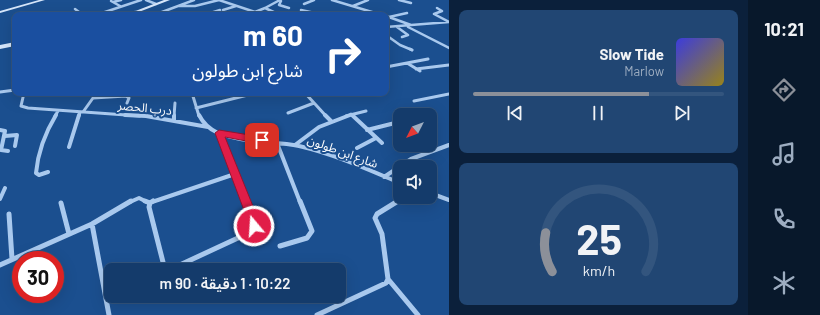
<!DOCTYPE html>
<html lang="ar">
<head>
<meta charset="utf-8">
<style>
	body { margin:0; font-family:Barlow,"Noto Sans Arabic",sans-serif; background:#214673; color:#f1f3f6; direction:rtl; height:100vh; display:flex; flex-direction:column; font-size:15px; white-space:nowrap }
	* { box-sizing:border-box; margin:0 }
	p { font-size:13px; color:#9dadc1 }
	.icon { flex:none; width:22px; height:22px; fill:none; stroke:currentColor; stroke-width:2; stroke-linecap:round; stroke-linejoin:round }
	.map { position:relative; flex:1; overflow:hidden; direction:ltr }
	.details { display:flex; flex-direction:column; gap:10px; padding:10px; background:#0b203b; width:299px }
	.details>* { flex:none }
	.guide { position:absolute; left:12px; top:12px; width:377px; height:84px; border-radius:8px; box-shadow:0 4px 16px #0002,0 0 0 1px #33557e; direction:rtl; background:#1a4fa0; color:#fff; overflow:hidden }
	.needle { width:26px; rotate:228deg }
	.buttons { position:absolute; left:393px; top:108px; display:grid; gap:8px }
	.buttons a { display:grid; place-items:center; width:44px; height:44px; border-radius:8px; background:#143b6b; box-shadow:0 4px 16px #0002,0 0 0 1px #33557e; font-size:20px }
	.speed { position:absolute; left:12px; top:251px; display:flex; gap:8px; font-size:20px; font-weight:700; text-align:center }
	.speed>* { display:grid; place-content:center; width:52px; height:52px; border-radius:50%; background:#143b6b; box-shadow:0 4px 16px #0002,0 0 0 1px #33557e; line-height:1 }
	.speed .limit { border:6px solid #d22; background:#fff; color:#111 }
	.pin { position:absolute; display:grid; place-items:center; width:34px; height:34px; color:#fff; margin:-17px; border-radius:8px; box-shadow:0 2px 6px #0006 }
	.me { position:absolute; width:44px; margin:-22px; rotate:342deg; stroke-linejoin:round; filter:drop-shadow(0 0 3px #0008) }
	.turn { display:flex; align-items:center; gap:14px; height:84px; padding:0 20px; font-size:18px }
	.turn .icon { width:52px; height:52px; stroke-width:2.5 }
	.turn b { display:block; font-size:28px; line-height:34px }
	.details .widget { flex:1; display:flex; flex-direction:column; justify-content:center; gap:6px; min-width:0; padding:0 14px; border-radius:8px; background:#214673 }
	.details .dial { align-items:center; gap:0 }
	.dial svg { height:104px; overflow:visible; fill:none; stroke:#33557e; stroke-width:7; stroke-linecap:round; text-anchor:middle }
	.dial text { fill:#f1f3f6; stroke:none }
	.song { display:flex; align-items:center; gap:12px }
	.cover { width:48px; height:48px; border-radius:6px; background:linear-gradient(135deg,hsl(240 70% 55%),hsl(50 70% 35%)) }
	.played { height:4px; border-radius:2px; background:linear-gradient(90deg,#8c9099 70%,#33557e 70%) }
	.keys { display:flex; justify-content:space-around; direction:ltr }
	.trip { position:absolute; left:104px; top:263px; width:242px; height:40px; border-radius:8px; background:#143b6b; box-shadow:0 4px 16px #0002,0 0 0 1px #33557e; font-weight:600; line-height:40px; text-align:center; direction:rtl }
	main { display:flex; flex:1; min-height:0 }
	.dock { display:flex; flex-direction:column; width:72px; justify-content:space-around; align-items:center; background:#08182b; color:#9dadc1 }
	.dock .icon { width:28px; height:28px }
	.dock .active { color:#8c9099 }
	.dock b { font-size:18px; color:#f1f3f6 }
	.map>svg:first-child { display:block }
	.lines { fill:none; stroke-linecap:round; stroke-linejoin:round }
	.street-far3 { stroke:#a9c9ee; stroke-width:2.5 }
	.street-far2 { stroke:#a9c9ee; stroke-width:3 }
	.street-far1 { stroke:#a9c9ee; stroke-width:4 }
	.street { stroke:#a9c9ee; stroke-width:5 }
	.secondary { fill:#d6e6fa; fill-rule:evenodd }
	.route { fill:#e11d48; stroke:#92132f }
	.labels { text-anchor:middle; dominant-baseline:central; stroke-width:4; stroke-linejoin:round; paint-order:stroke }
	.street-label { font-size:12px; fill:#fff; stroke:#1b4f8f }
</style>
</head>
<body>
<main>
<nav class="dock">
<b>10:21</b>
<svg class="icon active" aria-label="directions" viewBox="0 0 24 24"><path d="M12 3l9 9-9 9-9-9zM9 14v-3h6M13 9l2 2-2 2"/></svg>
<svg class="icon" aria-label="music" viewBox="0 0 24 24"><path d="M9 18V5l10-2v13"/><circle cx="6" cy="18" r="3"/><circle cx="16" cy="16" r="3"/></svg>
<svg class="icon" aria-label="phone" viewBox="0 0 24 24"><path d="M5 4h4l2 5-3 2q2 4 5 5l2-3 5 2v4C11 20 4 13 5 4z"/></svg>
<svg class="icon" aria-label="climate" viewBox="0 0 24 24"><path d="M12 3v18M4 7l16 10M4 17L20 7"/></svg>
</nav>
<section class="details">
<div class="widget">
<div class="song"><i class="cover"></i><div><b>Slow Tide</b><p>Marlow</p></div></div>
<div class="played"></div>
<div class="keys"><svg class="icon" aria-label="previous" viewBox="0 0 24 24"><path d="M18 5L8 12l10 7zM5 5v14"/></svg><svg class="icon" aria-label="pause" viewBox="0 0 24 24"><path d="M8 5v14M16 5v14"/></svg><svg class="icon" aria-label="next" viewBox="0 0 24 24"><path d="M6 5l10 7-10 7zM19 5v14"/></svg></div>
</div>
<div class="widget dial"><svg viewBox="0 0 100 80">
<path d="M14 69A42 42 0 1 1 86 69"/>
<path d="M14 69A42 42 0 0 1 9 39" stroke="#8c9099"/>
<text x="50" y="56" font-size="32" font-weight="700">25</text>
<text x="50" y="72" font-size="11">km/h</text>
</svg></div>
</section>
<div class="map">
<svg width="449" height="315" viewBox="0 0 449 315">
	<rect width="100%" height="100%" fill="#1b4f8f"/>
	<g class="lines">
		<!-- street-far3 -->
		<path class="street-far3" d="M 146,0 L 156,4
			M 279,0 L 281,1 L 279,5 L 289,8
			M 332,0 L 382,15
			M 399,0 L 411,3
			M 111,1 L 120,6
			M 113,2 L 121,0
			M 304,4 L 314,0
			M 180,6 L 195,6 L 219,0 L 255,12 L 265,8 L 280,15
			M 353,6 L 368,0
			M 265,8 L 280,0
			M 437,8 L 442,11 L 434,14 L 449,22
			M 75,9 L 83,15
			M 223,10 L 236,6
			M 301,10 L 324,15
			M 135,12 L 143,15
			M 96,15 L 141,0
			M 154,15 L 194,0
			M 204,15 L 220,10
			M 386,16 L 411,25
			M 389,17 L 407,13
			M 386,27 L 449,22
			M 397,27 L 408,35 L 402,37
			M 408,27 L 449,48
			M 386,35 L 400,45 L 412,50"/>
		<!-- street-far2 -->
		<path class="street-far2" d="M 410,49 L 412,50
			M 407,63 L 420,71
			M 386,67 L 428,59
			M 416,69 L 449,65
			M 0,92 L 15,90
			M 24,93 L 21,106 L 28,108 L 140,116
			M 192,93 L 199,116
			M 305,93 L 326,116
			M 414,101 L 449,94
			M 196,108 L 256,93
			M 83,112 L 93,98 L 126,96 L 129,98 L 127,103
			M 288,113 L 314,103
			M 351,114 L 353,116
			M 55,116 L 58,111
			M 79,116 L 80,112
			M 174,116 L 175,103
			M 346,116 L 366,111"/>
		<!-- street-far1 -->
		<path class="street-far1" d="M 125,115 L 146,116 L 208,127
			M 199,115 C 203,123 209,129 218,133 C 243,143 273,141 299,146 C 334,154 367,169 400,183
			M 325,115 L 331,121
			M 352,115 L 382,143
			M 174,120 L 174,115
			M 0,130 L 5,131 L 1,150 L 8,151
			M 367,130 L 395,123
			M 219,133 L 246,202
			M 5,136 L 17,135 L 15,146
			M 277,143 L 300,202
			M 295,145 L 319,127 L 350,115
			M 69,147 L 79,115
			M 357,148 L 376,138
			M 48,172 L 39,175 L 36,173 C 38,152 45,133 56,115
			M 384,177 L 411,159 L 449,145
			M 430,193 L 449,200
			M 0,199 L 5,188
			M 130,202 L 139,198 L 147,202
			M 152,202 L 235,174
			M 396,202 L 404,197"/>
		<!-- street -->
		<path class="street" d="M 145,201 L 150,203
			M 153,201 L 150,203 L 149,207 L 165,270
			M 61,203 L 69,234
			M 9,214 L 12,259
			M 92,224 L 109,315
			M 280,246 L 307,238 L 312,231 L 300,201
			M 0,265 L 92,224 L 131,201
			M 169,270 L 253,231 L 253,221 L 245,201
			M 388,279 L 418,315
			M 317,315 L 386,283 L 388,279 L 382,234 L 375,218 L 377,214 L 398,201"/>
		<!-- secondary -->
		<path class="secondary" d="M 39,0 L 45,0 L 0,13 L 0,11 Z
			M 164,0 L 170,0 L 131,15 L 125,15 Z
			M 15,42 L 15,46 L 0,49 L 0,45 Z"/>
	</g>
	<!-- route -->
	<path class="route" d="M 219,130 L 262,137 L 266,140 L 262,144 L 225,137 L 259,221 L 260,226 L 258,230 L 254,232 L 250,230 L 248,221 L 215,133 Z"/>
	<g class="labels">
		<!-- street labels -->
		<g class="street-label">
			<text transform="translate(145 107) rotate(6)">درب الحصر</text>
			<text transform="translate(343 151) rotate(20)">شارع ابن طولون</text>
		</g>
	</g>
</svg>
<div class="buttons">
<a><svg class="needle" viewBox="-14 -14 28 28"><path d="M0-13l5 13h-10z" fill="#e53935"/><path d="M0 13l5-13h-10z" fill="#9dadc1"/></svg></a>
<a><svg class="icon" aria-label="sound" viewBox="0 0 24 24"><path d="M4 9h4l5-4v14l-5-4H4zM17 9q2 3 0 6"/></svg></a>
</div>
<div class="speed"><div class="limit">30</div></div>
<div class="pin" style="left:262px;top:140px;background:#d93025"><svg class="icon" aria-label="arrive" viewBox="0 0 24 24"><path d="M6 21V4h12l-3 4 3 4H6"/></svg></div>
<svg class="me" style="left:254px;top:226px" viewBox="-20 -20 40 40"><circle r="17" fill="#e11d48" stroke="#fff" stroke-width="3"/><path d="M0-11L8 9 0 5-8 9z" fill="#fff"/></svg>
<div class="trip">10:22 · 1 دقيقة · 90 m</div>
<div class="guide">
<div class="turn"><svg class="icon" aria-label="right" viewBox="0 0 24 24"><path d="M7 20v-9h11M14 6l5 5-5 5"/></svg><div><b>60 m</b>شارع ابن طولون</div></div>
</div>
</div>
</main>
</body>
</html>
